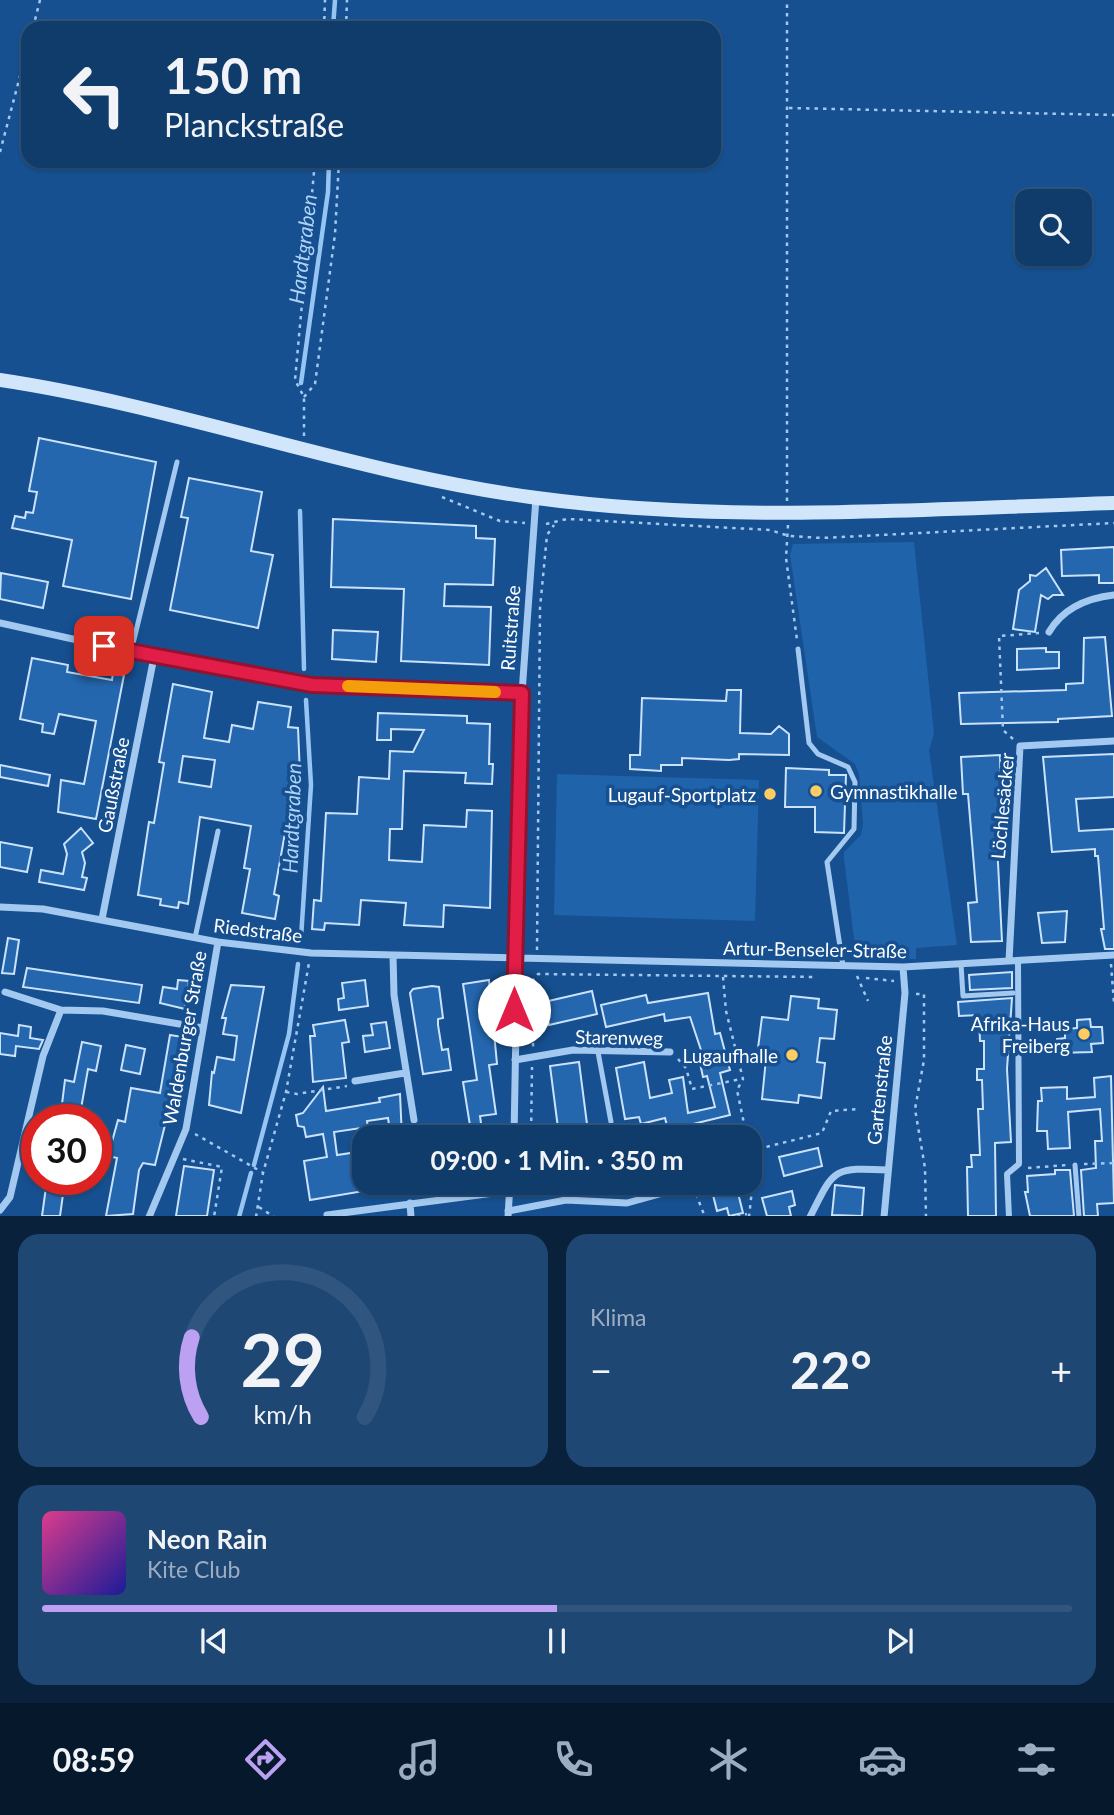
<!DOCTYPE html>
<html lang="de">
<head>
<meta charset="utf-8">
<style>
	body { margin:0; font-family:Lato,sans-serif; background:#1e4774; color:#f1f3f6; height:100vh; display:flex; flex-direction:column; font-size:26px; white-space:nowrap }
	* { box-sizing:border-box; margin:0 }
	p { font-size:23px; color:#9cadc2 }
	.icon { flex:none; width:38px; height:38px; fill:none; stroke:currentColor; stroke-width:2; stroke-linecap:round; stroke-linejoin:round }
	.map { position:relative; height:1216px; overflow:hidden }
	.drawer { display:flex; flex-direction:column; gap:18px; padding:18px; background:#09213b; flex:1 }
	.drawer>* { flex:none }
	.banner { position:absolute; left:21px; top:21px; width:700px; height:147px; border-radius:21px; box-shadow:0 2px 5px #0004,0 0 0 2px #30567f; background:#103c6c; color:#f1f3f6; overflow:hidden }
	.tools { position:absolute; left:1015px; top:189px; display:grid; gap:14px }
	.tools a { display:grid; place-items:center; width:77px; height:77px; border-radius:14px; background:#103c6c; box-shadow:0 2px 5px #0004,0 0 0 2px #30567f; font-size:35px }
	.speed { position:absolute; left:21px; top:1104px; display:flex; gap:14px; font-size:35px; font-weight:700; text-align:center }
	.speed>* { display:grid; place-content:center; width:91px; height:91px; border-radius:50%; background:#103c6c; box-shadow:0 2px 5px #0004,0 0 0 2px #30567f; line-height:1 }
	.speed .limit { border:10px solid #d22; background:#fff; color:#111 }
	.pin { position:absolute; display:grid; place-items:center; width:60px; height:60px; color:#fff; margin:-30px; border-radius:14px; box-shadow:0 4px 10px #0006 }
	.me { position:absolute; width:77px; margin:-38px; rotate:0deg; stroke-linejoin:round; filter:drop-shadow(0 0 5px #0008) }
	.turn { display:flex; align-items:center; gap:24px; height:147px; padding:0 28px; font-size:32px }
	.turn .icon { width:91px; height:91px; stroke-width:2.5 }
	.turn b { display:block; font-size:49px; line-height:60px }
	.big { font-size:52px; font-weight:700; line-height:1.1 }
	.drawer .tile { flex:1; display:flex; flex-direction:column; justify-content:center; gap:10px; min-width:0; padding:0 24px; border-radius:21px; background:#1e4774 }
	.drawer .dial { align-items:center; gap:0 }
	.dial svg { height:182px; overflow:visible; fill:none; stroke:#30567f; stroke-width:7; stroke-linecap:round; text-anchor:middle }
	.dial text { fill:#f1f3f6; stroke:none }
	.song { display:flex; align-items:center; gap:21px }
	.cover { width:84px; height:84px; border-radius:10px; background:linear-gradient(135deg,hsl(330 70% 55%),hsl(240 70% 35%)) }
	.played { height:7px; border-radius:4px; background:linear-gradient(90deg,#bca0f2 50%,#30567f 50%) }
	.keys { display:flex; justify-content:space-around; direction:ltr }
	.heat { display:flex; justify-content:space-between; align-items:center; font-size:38px; direction:ltr }
	.drawer .tiles { flex:1; display:grid; gap:18px; grid-template-columns:1fr 1fr }
	.tile:last-child { grid-column:span 2 }
	.trip { position:absolute; left:352px; top:1125px; width:410px; height:70px; border-radius:21px; background:#103c6c; box-shadow:0 2px 5px #0004,0 0 0 2px #30567f; font-weight:700; line-height:70px; text-align:center }
	.menu { display:flex; height:112px; justify-content:space-around; align-items:center; background:#06182b; color:#9cadc2 }
	.menu .icon { width:49px; height:49px }
	.menu .selected { color:#bca0f2 }
	.menu b { font-size:32px; color:#f1f3f6 }
	.map>svg:first-child { display:block }
	.green { fill:#1f63aa }
	.lines { fill:none; stroke-linecap:round; stroke-linejoin:round }
	.stream { stroke:#96c4f3; stroke-width:4.5 }
	.building { fill:#2567af; stroke:#cae2fb; stroke-width:2; fill-rule:evenodd }
	.path { stroke:#a3c9f0; stroke-width:2.5; stroke-dasharray:3.5 5; stroke-linecap:butt }
	.service { stroke:#a3c9f0; stroke-width:5 }
	.pedestrian { stroke:#a3c9f0; stroke-width:6 }
	.minor { stroke:#a3c9f0; stroke-width:7 }
	.secondary { stroke:#d1e5fb; stroke-width:14 }
	.route-casing { stroke:#92132f; stroke-width:18 }
	.route { stroke:#e11d48; stroke-width:12 }
	.slow { stroke:#f59e0b; stroke-width:12 }
	.poi-dot { fill:#ffcc62; stroke:#165090; stroke-width:2.5 }
	.labels { text-anchor:middle; dominant-baseline:central; stroke-width:7; stroke-linejoin:round; paint-order:stroke }
	.street-label { font-size:19px; fill:#fff; stroke:#165090 }
	.poi-label { font-size:19px; fill:#fff; stroke:#165090; text-anchor:end }
	.water-label { font-size:21px; font-style:italic; fill:#afd3f7; stroke:#165090 }
</style>
</head>
<body>
<div class="map">
<svg width="1114" height="1217" viewBox="0 0 1114 1217">
	<rect width="100%" height="100%" fill="#165090"/>
	<!-- green -->
	<path class="green" d="M 914,542 L 934,734 L 929,750 L 957,945 L 916,948 L 916,959 C 896,959 869,952 854,939 L 844,858 L 844,852 L 861,835 L 863,824 L 859,774 L 855,764 L 817,737 L 790,555 L 793,544 Z
		M 557,774 L 759,780 L 755,921 L 554,915 Z"/>
	<g class="lines">
		<!-- stream -->
		<path class="stream" d="M 333,28 L 335,0
			M 301,383 L 328,192 L 329,161
			M 300,511 L 304,669
			M 301,938 L 311,785 L 306,700
			M 254,1165 L 289,1034 L 298,964
			M 239,1217 L 251,1173"/>
	</g>
	<!-- building -->
	<path class="building" d="M 39,438 L 156,462 L 131,599 L 63,586 L 72,540 L 12,528 L 15,516 L 25,518 L 26,512 L 33,513 L 37,492 L 29,491 Z
		M 189,478 L 262,492 L 251,551 L 273,555 L 258,628 L 170,610 L 188,518 L 181,517 Z
		M 333,519 L 476,526 L 476,538 L 495,539 L 493,585 L 445,584 L 444,606 L 491,607 L 489,665 L 401,661 L 404,589 L 331,587 Z
		M 1114,547 L 1114,583 L 1099,583 L 1099,575 L 1062,576 L 1061,550 Z
		M 1046,568 L 1063,595 L 1053,595 L 1048,599 L 1041,595 L 1035,632 L 1013,629 L 1019,590 L 1030,581 L 1030,575 L 1036,576 Z
		M 1,573 L 48,582 L 43,608 L 0,599 Z
		M 333,630 L 378,632 L 376,662 L 332,659 Z
		M 1105,637 L 1112,716 L 1058,719 L 1058,722 L 961,724 L 959,693 L 1066,690 L 1066,684 L 1083,683 L 1084,638 Z
		M 1046,648 L 1046,652 L 1059,652 L 1059,668 L 1017,670 L 1017,649 Z
		M 32,658 L 68,665 L 67,672 L 112,680 L 113,673 L 124,675 L 96,819 L 58,812 L 61,780 L 84,784 L 96,721 L 59,714 L 54,734 L 42,732 L 43,724 L 20,719 Z
		M 173,684 L 212,692 L 204,738 L 229,742 L 232,725 L 253,729 L 258,702 L 291,707 L 288,727 L 298,728 L 301,798 L 299,835 L 285,833 L 274,894 L 279,896 L 275,919 L 242,913 L 250,869 L 244,868 L 251,826 L 200,817 L 188,904 L 179,902 L 178,908 L 160,905 L 161,899 L 138,895 L 149,822 L 154,823 L 164,763 L 159,762 ZM 183,756 L 215,760 L 211,787 L 179,782 Z
		M 727,690 L 741,690 L 740,733 L 771,734 L 779,726 L 789,734 L 789,755 L 739,754 L 739,759 L 729,760 L 682,758 L 682,765 L 661,765 L 661,771 L 630,769 L 630,755 L 640,755 L 642,698 L 726,701 Z
		M 378,713 L 467,716 L 467,723 L 490,724 L 489,764 L 493,764 L 492,784 L 465,783 L 466,773 L 404,771 L 402,829 L 390,829 L 389,860 L 422,862 L 424,825 L 466,827 L 467,810 L 492,811 L 490,908 L 444,905 L 443,927 L 404,925 L 406,903 L 361,900 L 359,925 L 325,923 L 324,930 L 312,929 L 314,900 L 321,901 L 326,813 L 357,814 L 359,777 L 389,779 L 390,751 L 413,752 L 424,730 L 391,729 L 391,740 L 377,740 Z
		M 1114,754 L 1114,797 L 1076,799 L 1079,831 L 1114,829 L 1114,949 L 1105,949 L 1101,929 L 1104,929 L 1098,856 L 1095,856 L 1095,849 L 1052,852 L 1043,757 Z
		M 1000,755 L 1002,842 L 997,843 L 1002,941 L 971,942 L 968,903 L 977,902 L 968,794 L 963,794 L 961,757 Z
		M 0,765 L 50,775 L 48,786 L 0,777 Z
		M 786,768 L 829,770 L 829,775 L 846,775 L 844,833 L 815,832 L 815,807 L 785,807 Z
		M 81,828 L 93,843 L 82,852 L 85,863 L 82,877 L 87,878 L 84,890 L 39,882 L 41,870 L 63,874 L 67,854 L 64,844 Z
		M 0,842 L 32,848 L 27,872 L 0,867 Z
		M 1067,911 L 1065,942 L 1042,943 L 1038,913 Z
		M 8,938 L 19,940 L 14,974 L 2,973 Z
		M 27,968 L 142,985 L 139,1003 L 23,987 Z
		M 1012,972 L 1012,988 L 970,990 L 969,975 Z
		M 178,980 L 189,981 L 185,1009 L 160,1003 L 163,987 L 177,989 Z
		M 365,980 L 368,1006 L 339,1010 L 338,999 L 344,998 L 342,983 Z
		M 489,980 L 497,1064 L 489,1065 L 496,1114 L 480,1116 L 483,1138 L 472,1138 L 463,1082 L 477,1080 L 463,984 Z
		M 231,985 L 264,987 L 241,1113 L 209,1105 L 212,1072 L 214,1073 L 217,1057 L 234,1060 L 237,1036 L 223,1034 L 226,1018 L 222,1018 Z
		M 432,986 L 439,987 L 443,1018 L 438,1019 L 438,1025 L 442,1050 L 448,1049 L 451,1070 L 423,1074 L 410,993 L 413,989 Z
		M 592,991 L 597,1014 L 549,1025 L 544,1002 Z
		M 708,993 L 715,1034 L 720,1033 L 730,1070 L 720,1073 L 730,1115 L 693,1124 L 696,1138 L 670,1138 L 665,1118 L 641,1124 L 639,1117 L 625,1119 L 616,1068 L 644,1062 L 650,1098 L 672,1093 L 669,1080 L 683,1077 L 688,1113 L 715,1107 L 707,1076 L 703,1077 L 698,1054 L 702,1053 L 690,1017 L 665,1021 L 664,1014 L 606,1027 L 601,1005 L 646,995 L 648,1003 Z
		M 791,996 L 819,999 L 818,1008 L 837,1010 L 834,1039 L 820,1038 L 817,1062 L 825,1063 L 821,1098 L 799,1095 L 798,1103 L 762,1099 L 767,1049 L 758,1048 L 762,1017 L 788,1020 Z
		M 1012,998 L 1007,1069 L 1011,1142 L 995,1143 L 996,1216 L 968,1216 L 967,1167 L 972,1167 L 971,1155 L 980,1155 L 978,1109 L 983,1109 L 982,1080 L 977,1080 L 977,1069 L 984,1069 L 984,1041 L 980,1041 L 979,1015 L 959,1016 L 958,1002 Z
		M 1090,1019 L 1091,1027 L 1102,1027 L 1103,1043 L 1091,1044 L 1092,1052 L 1058,1053 L 1057,1039 L 1065,1038 L 1065,1029 L 1077,1028 L 1077,1020 Z
		M 345,1020 L 349,1042 L 342,1043 L 346,1078 L 313,1082 L 310,1036 L 315,1036 L 313,1025 Z
		M 386,1022 L 390,1048 L 365,1052 L 363,1036 L 373,1035 L 371,1024 Z
		M 19,1025 L 31,1027 L 30,1038 L 43,1040 L 39,1049 L 16,1046 L 15,1056 L 0,1054 L 0,1033 L 18,1036 Z
		M 170,1035 L 183,1037 L 171,1121 L 166,1121 L 155,1165 L 143,1163 L 139,1170 L 133,1214 L 106,1216 L 117,1158 L 108,1156 L 118,1120 L 125,1122 L 131,1088 L 160,1093 Z
		M 82,1042 L 101,1046 L 96,1071 L 88,1069 L 79,1120 L 60,1120 L 65,1080 L 74,1082 Z
		M 126,1045 L 145,1049 L 140,1074 L 121,1070 Z
		M 579,1062 L 587,1124 L 558,1128 L 550,1066 Z
		M 1111,1076 L 1114,1203 L 1097,1204 L 1098,1216 L 1084,1216 L 1081,1170 L 1096,1168 L 1095,1141 L 1102,1141 L 1100,1109 L 1068,1112 L 1070,1148 L 1048,1149 L 1047,1131 L 1037,1131 L 1038,1101 L 1042,1101 L 1041,1088 L 1067,1087 L 1067,1099 L 1095,1097 L 1094,1078 Z
		M 323,1087 L 326,1111 L 380,1102 L 379,1098 L 400,1094 L 402,1138 L 391,1138 L 388,1118 L 367,1121 L 368,1127 L 334,1132 L 337,1155 L 364,1151 L 364,1191 L 310,1200 L 304,1161 L 327,1157 L 323,1134 L 306,1137 L 304,1127 L 298,1126 L 296,1115 L 303,1113 Z
		M 818,1148 L 822,1166 L 784,1176 L 779,1157 Z
		M 184,1166 L 214,1170 L 207,1216 L 176,1216 Z
		M 1055,1170 L 1070,1170 L 1074,1216 L 1030,1216 L 1025,1192 L 1028,1192 L 1027,1176 L 1055,1174 Z
		M 47,1180 L 65,1180 L 60,1216 L 42,1216 Z
		M 835,1185 L 864,1188 L 862,1216 L 832,1215 Z
		M 737,1189 L 743,1213 L 729,1216 L 727,1208 L 717,1211 L 713,1195 Z
		M 792,1191 L 795,1205 L 789,1207 L 791,1216 L 767,1216 L 762,1198 Z"/>
	<g class="lines">
		<!-- path -->
		<path class="path" d="M 33,28 L 40,0
			M 324,28 L 325,0
			M 346,28 L 347,0
			M 789,108 L 1114,115
			M 0,152 L 28,46
			M 304,397 L 315,384 L 335,234 L 339,161
			M 304,436 L 304,397 L 295,380 L 315,161
			M 442,497 L 500,521 L 525,523
			M 787,501 L 787,0
			M 546,524 L 567,519 L 587,520 L 770,530 L 789,536 L 822,538 L 1114,523
			M 788,525 L 786,558 L 797,640
			M 1013,739 L 1003,730 L 999,636 L 1039,633
			M 537,950 L 540,608 L 547,535 L 554,525
			M 1111,964 L 1114,1003
			M 857,976 L 868,1001
			M 723,977 L 726,1011 L 743,1079 L 737,1090 L 747,1138
			M 866,978 L 894,981
			M 525,985 L 529,985 L 538,974 L 817,977
			M 529,985 L 534,992 L 533,1047
			M 916,994 L 924,994 L 924,1060 L 915,1109 L 925,1168 L 926,1217
			M 678,1059 L 686,1068 L 692,1089 L 741,1079
			M 286,1092 L 297,1094 L 347,1086
			M 195,1134 L 262,1172
			M 409,1138 L 408,1133 L 414,1130
			M 531,1138 L 532,1067
			M 750,1151 L 822,1133 L 831,1111 L 859,1109
			M 183,1159 L 222,1167 L 214,1217
			M 1084,1164 L 1114,1163
			M 1028,1168 L 1067,1165
			M 415,1183 L 416,1192
			M 696,1194 L 705,1217
			M 530,1196 L 530,1183
			M 259,1207 L 274,1217
			M 256,1217 L 263,1173 L 286,1092 L 309,963
			M 737,1217 L 747,1214
			M 749,1217 L 754,1171 L 749,1145"/>
		<!-- service -->
		<path class="service" d="M 798,649 L 809,743 L 818,754 L 848,767 L 855,782 L 854,829 L 827,862 L 843,966
			M 131,652 L 177,462
			M 195,938 L 218,831
			M 961,964 L 963,996 L 1013,993
			M 598,1052 L 611,1122
			M 1075,1165 L 1079,1217"/>
		<!-- pedestrian -->
		<path class="pedestrian" d="M 1009,1217 L 1007,1174 L 1019,1164 L 1018,960"/>
		<!-- minor -->
		<path class="minor" d="M 0,623 L 154,657 L 312,685 L 522,693
			M 1049,632 C 1063,608 1088,598 1114,595
			M 0,907 L 43,909 L 218,942 L 311,953 L 903,967 L 1114,955
			M 102,919 L 154,657
			M 393,955 L 394,995 L 414,1120
			M 1009,961 L 1020,746 L 1114,741
			M 5,992 L 61,1010 L 103,1011 L 203,1028
			M 515,1060 L 573,1050 L 670,1052
			M 355,1081 L 405,1073
			M 514,1138 L 522,693 L 536,498
			M 410,1203 L 411,1217
			M 0,1210 L 10,1197 L 43,1056 L 61,1010
			M 508,1211 L 566,1200 L 627,1203 L 692,1185
			M 327,1215 L 509,1191
			M 149,1217 L 186,1129 L 218,942
			M 508,1217 L 510,1183
			M 810,1217 C 834,1169 832,1167 888,1170
			M 884,1217 L 905,993 L 903,967"/>
		<!-- secondary -->
		<path class="secondary" d="M 0,380 C 180,407 356,474 537,498 C 728,524 922,509 1114,503"/>
	</g>
	<g class="lines">
		<defs>
			<path id="route" d="M 104,646 L 312,685 L 522,693 L 514,1010"/>
		</defs>
		<!-- route casing -->
		<use href="#route" class="route-casing"/>
		<!-- route -->
		<use href="#route" class="route"/>
		<!-- slow -->
		<path class="slow" d="M 348,686 L 495,692"/>
	</g>
	<!-- markers -->
	<g class="poi-dot">
		<circle cx="816" cy="791" r="7"/>
		<circle cx="770" cy="794" r="7"/>
		<circle cx="1084" cy="1034" r="7"/>
		<circle cx="792" cy="1055" r="7"/>
	</g>
	<g class="labels">
		<!-- street labels -->
		<g class="street-label">
			<text transform="translate(510 628) rotate(-86)">Ruitstraße</text>
			<text transform="translate(113 785) rotate(-79)">Gaußstraße</text>
			<text transform="translate(1002 806) rotate(-85)">Löchlesäcker</text>
			<text transform="translate(258 930) rotate(7)">Riedstraße</text>
			<text transform="translate(815 949) rotate(1)">Artur-Benseler-Straße</text>
			<text transform="translate(619 1037) rotate(1)">Starenweg</text>
			<text transform="translate(184 1038) rotate(-80)">Waldenburger Straße</text>
			<text transform="translate(879 1090) rotate(-84)">Gartenstraße</text>
		</g>
		<!-- poi labels -->
		<g class="poi-label">
			<text x="830" y="791" text-anchor="start">Gymnastikhalle</text>
			<text x="756" y="794">Lugauf-Sportplatz</text>
			<text x="1070" y="1023">Afrika-Haus<tspan x="1070" dy="22">Freiberg</tspan></text>
			<text x="778" y="1055">Lugaufhalle</text>
		</g>
		<!-- water labels -->
		<g class="water-label">
			<text transform="translate(302 249) rotate(-83)">Hardtgraben</text>
			<text transform="translate(291 818) rotate(-88)">Hardtgraben</text>
		</g>
	</g>
</svg>
<div class="tools">
<a><svg class="icon" aria-label="search" viewBox="0 0 24 24"><circle cx="10" cy="10" r="6"/><path d="M15 15l6 6"/></svg></a>
</div>
<div class="speed"><div class="limit">30</div></div>
<div class="pin" style="left:104px;top:646px;background:#d93025"><svg class="icon" aria-label="arrive" viewBox="0 0 24 24"><path d="M6 21V4h12l-3 4 3 4H6"/></svg></div>
<svg class="me" style="left:514px;top:1010px" viewBox="-20 -20 40 40"><circle r="19" fill="#fff"/><path d="M0-13L10 11 0 6-10 11z" fill="#e11d48"/></svg>
<div class="trip">09:00 · 1 Min. · 350 m</div>
<div class="banner">
<div class="turn"><svg class="icon" aria-label="left" viewBox="0 0 24 24"><path d="M17 20v-9H6M10 6l-5 5 5 5"/></svg><div><b>150 m</b>Planckstraße</div></div>
</div>
</div>
<section class="drawer">
<div class="tiles">
<div class="tile dial"><svg viewBox="0 0 100 80">
<path d="M14 69A42 42 0 1 1 86 69"/>
<path d="M14 69A42 42 0 0 1 10 34" stroke="#bca0f2"/>
<text x="50" y="56" font-size="32" font-weight="700">29</text>
<text x="50" y="72" font-size="11">km/h</text>
</svg></div>
<div class="tile"><p>Klima</p>
<div class="heat"><a>−</a><b class="big">22°</b><a>+</a></div>
</div>
<div class="tile">
<div class="song"><i class="cover"></i><div><b>Neon Rain</b><p>Kite Club</p></div></div>
<div class="played"></div>
<div class="keys"><svg class="icon" aria-label="previous" viewBox="0 0 24 24"><path d="M18 5L8 12l10 7zM5 5v14"/></svg><svg class="icon" aria-label="pause" viewBox="0 0 24 24"><path d="M8 5v14M16 5v14"/></svg><svg class="icon" aria-label="next" viewBox="0 0 24 24"><path d="M6 5l10 7-10 7zM19 5v14"/></svg></div>
</div>
</div>
</section>
<nav class="menu">
<b>08:59</b>
<svg class="icon selected" aria-label="directions" viewBox="0 0 24 24"><path d="M12 3l9 9-9 9-9-9zM9 14v-3h6M13 9l2 2-2 2"/></svg>
<svg class="icon" aria-label="music" viewBox="0 0 24 24"><path d="M9 18V5l10-2v13"/><circle cx="6" cy="18" r="3"/><circle cx="16" cy="16" r="3"/></svg>
<svg class="icon" aria-label="phone" viewBox="0 0 24 24"><path d="M5 4h4l2 5-3 2q2 4 5 5l2-3 5 2v4C11 20 4 13 5 4z"/></svg>
<svg class="icon" aria-label="climate" viewBox="0 0 24 24"><path d="M12 3v18M4 7l16 10M4 17L20 7"/></svg>
<svg class="icon" aria-label="car" viewBox="0 0 24 24"><path d="M5 17H2v-5l4-1 3-4h7l3 4 3 1v5h-3M9 17h6M6 11h13"/><circle cx="7" cy="17" r="2"/><circle cx="17" cy="17" r="2"/></svg>
<svg class="icon" aria-label="filters" viewBox="0 0 24 24"><path d="M4 7h16M4 17h16"/><circle cx="9" cy="7" r="2"/><circle cx="15" cy="17" r="2"/></svg>
</nav>
</body>
</html>
